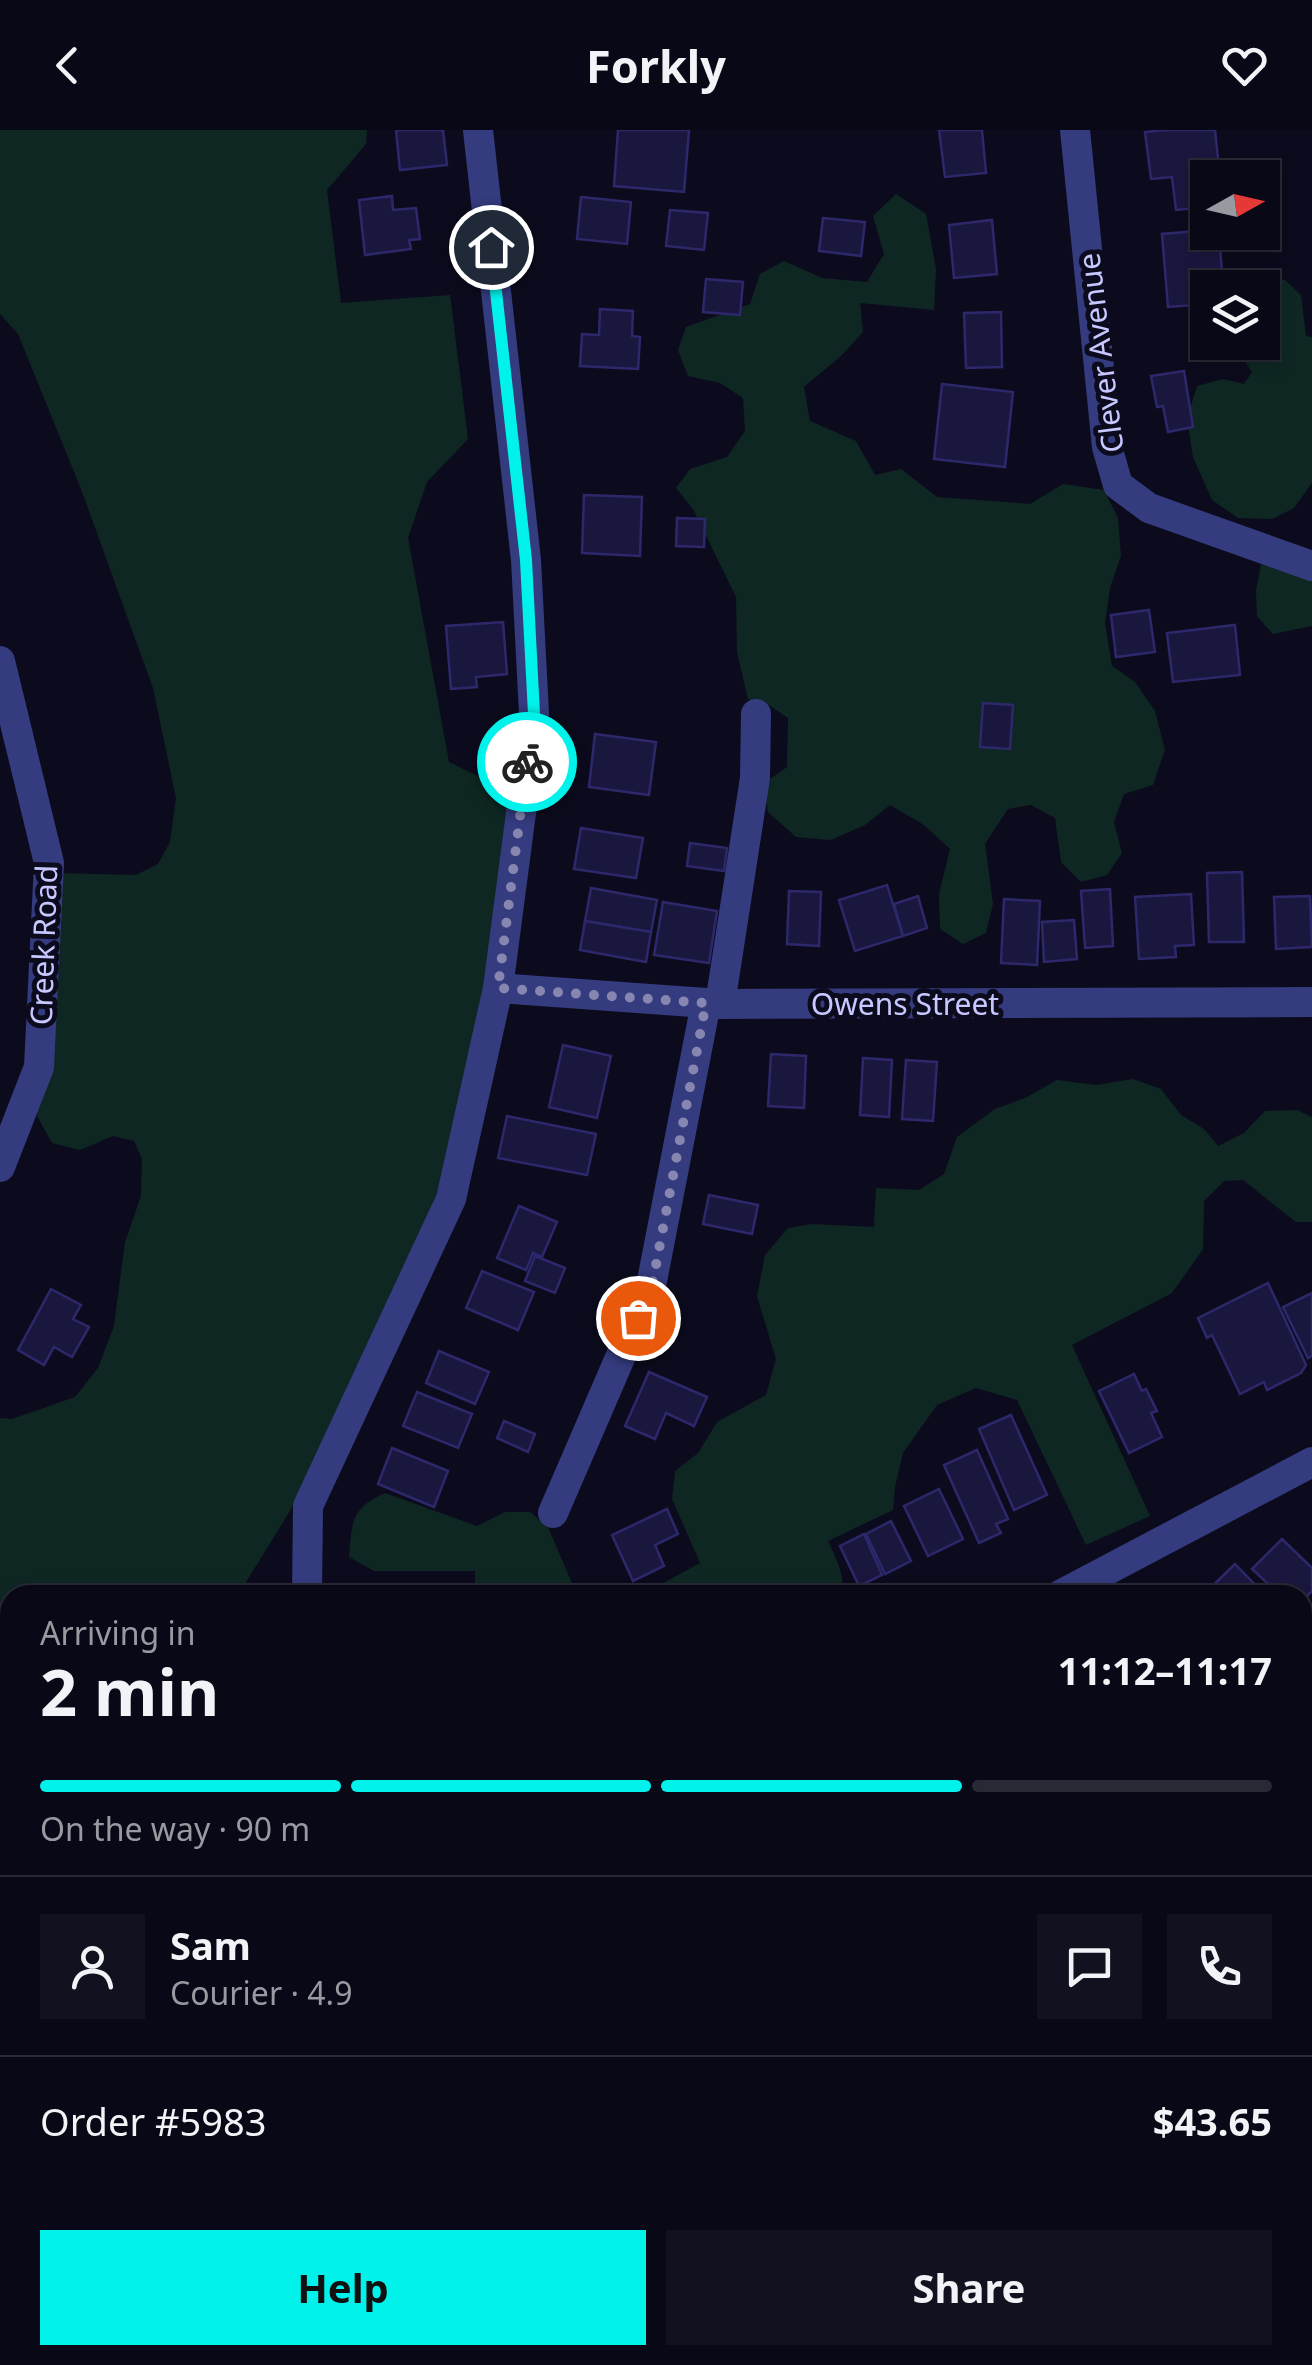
<!DOCTYPE html>
<html lang="en">
<head>
<meta charset="utf-8">
<style>
	:root { --surface:#090816; --page:#12111f; --text:#f1f3f6; --muted:#999aa1; --line:#292935; --accent:#00f2eb }
	body { margin:0; font-family:"Noto Sans",sans-serif; background:var(--page); color:var(--text); height:100vh; display:flex; flex-direction:column; font-size:38px; white-space:nowrap }
	* { box-sizing:border-box; margin:0 }
	p { font-size:32px; color:var(--muted) }
	.icon { flex:none; width:55px; height:55px; fill:none; stroke:currentColor; stroke-width:2; stroke-linecap:round; stroke-linejoin:round }
	.map { position:relative; flex:1; overflow:hidden }
	.details { position:absolute; left:0px; top:1455px; width:1312px; height:780px; display:flex; flex-direction:column; background:var(--surface); border-radius:30px 30px 0 0; box-shadow:0 5px 15px #0003,0 0 0 2px var(--line) }
	.details>* { flex:none }
	.needle { width:65px; rotate:82deg }
	.tools { position:absolute; left:1190px; top:30px; display:grid; gap:20px }
	.tools a { display:grid; place-items:center; width:90px; height:90px; border-radius:0px; background:var(--surface); box-shadow:0 5px 15px #0003,0 0 0 2px var(--line); font-size:50px }
	.pin { position:absolute; display:grid; place-items:center; width:85px; height:85px; color:#fff; margin:-42px; border:5px solid #fff; border-radius:50%; box-shadow:0 2px 10px #0007 }
	.courier { position:absolute; display:grid; place-items:center; width:100px; height:100px; margin:-50px; border:8px solid #00f2eb; border-radius:50%; background:#fff; color:#222; box-shadow:0 2px 12px #0007 }
	.head em { font-style:normal; font-weight:700 }
	.head div { display:flex; flex-direction:column-reverse }
	.head { display:flex; align-items:center; justify-content:space-between; height:170px; padding:0 40px }
	h1 { font-size:65px; font-weight:700; line-height:75px }
	.bar { display:grid; grid-template-columns:repeat(4,1fr); gap:15px 10px; align-content:center; height:120px; padding:0 40px }
	.bar i { height:12px; border-radius:8px; background:var(--line) }
	.bar .on { background:var(--accent) }
	.bar p { grid-column:span 4 }
	.line { display:flex; align-items:center; gap:25px; padding:0 40px; border-top:2px solid var(--line) }
	.line div { flex:1 }
	.round { display:grid; place-items:center; flex:none; width:105px; height:105px; border-radius:0px; background:var(--page) }
	.action { display:flex; gap:20px; margin-top:auto; padding:20px 40px }
	.action a { flex:1; height:115px; border-radius:0px; background:var(--accent); color:#111; font-size:40px; font-weight:700; line-height:115px; text-align:center }
	.action a+a { background:var(--page); color:var(--text) }
	header { display:flex; justify-content:space-between; align-items:center; height:130px; padding:0 40px; background:var(--surface); font-size:45px; font-weight:700 }
	.map>svg:first-child { display:block }
</style>
</head>
<body>
<header><svg class="icon" aria-label="back" viewBox="0 0 24 24"><path d="M15 5l-7 7 7 7"/></svg>Forkly<svg class="icon" aria-label="heart" viewBox="0 0 24 24"><path d="M12 20l-8-8c-3-5 5-10 8-4 3-6 11-1 8 4z"/></svg></header>
<div class="map">
<svg width="1312" height="2235" viewBox="0 0 1312 2235">
	<rect width="100%" height="100%" fill="#0c0b1d"/>
	<g fill="#0e2723">
		<path d="M0,0H367L366,14L327,60L341,173L450,165L468,309L427,352L408,408L449,632L482,648L519,640L486,859L441,1053L384,1196L290,1381L238,1465H10V1955L0,1964V1288L12,1289L75,1267L98,1238L114,1196L125,1112L141,1066L142,1029L134,1011L113,1006L80,1020L52,1013L37,986L55,743L136,745L158,734L170,712L176,668L153,558L81,359L18,204L0,184Z"/>
		<path d="M896,64L926,84L936,139L934,180L860,173L863,202L841,226L804,257L810,291L856,311L875,345L901,339L937,367L1030,374L1063,354L1104,360L1118,388L1121,426L1110,458L1105,493L1112,536L1135,552L1155,581L1165,620L1153,655L1124,664L1114,692L1122,723L1107,745L1081,752L1061,732L1055,688L1031,675L1008,679L985,714L993,774L986,803L963,814L940,799L939,764L950,719L924,695L890,675L865,695L831,710L796,707L768,682L763,654L787,637L788,588L769,575L748,569L737,522L736,467L693,379L676,358L690,339L727,327L745,301L743,268L720,253L688,246L678,220L686,197L750,174L760,144L784,131L822,148L867,152L884,124L873,86Z"/>
		<path d="M1265,150H1285L1301,165L1306,206L1312,207V353L1294,378L1272,389L1238,388L1212,370L1193,327L1187,289L1197,256L1223,249L1244,254L1252,242L1246,233V213L1262,212V158L1257,157Z"/>
		<path d="M1261,434L1312,448V496L1273,504L1257,486L1256,461Z"/>
		<path d="M1133,949L1161,959L1181,985L1204,999L1218,1016L1244,1003L1265,981L1297,980L1312,987V1092H1296L1243,1050L1224,1051L1204,1071L1203,1119L1172,1163L1072,1215L1150,1386L1086,1415L1017,1270L976,1258L937,1275L903,1323L895,1357L893,1380L828,1411C835,1427 847,1447 841,1465H641L700,1433L672,1369L675,1341L698,1323L717,1292L766,1265L776,1229L757,1166L765,1125L788,1098L811,1094L874,1097L876,1058L919,1060L944,1044L957,1007L995,979L1027,967L1057,950L1096,955Z"/>
		<path d="M385,1363L477,1396L505,1382H530L548,1397L577,1465H475V1441H374L349,1427C352,1392 351,1378 385,1363Z"/>
	</g>
	<g fill="#19173e" stroke="#2c286b" stroke-width="2.5">
		<path d="M396,0H443L447,35L400,40Z"/>
		<path d="M618,0H689L684,62L614,56Z"/>
		<path d="M939,0H982L986,43L945,47Z"/>
		<path d="M1165,0H1215L1220,48H1208V77L1176,80L1172,47L1151,49L1145,2Z"/>
		<path d="M392,66L393,80L416,78L420,109L409,110L411,119L365,125L359,70Z"/>
		<path d="M581,67L631,72L627,114L577,109Z"/>
		<path d="M670,80L708,83L704,120L666,116Z"/>
		<path d="M823,88L865,92L861,126L819,121Z"/>
		<path d="M992,90L997,144L954,148L949,95Z"/>
		<path d="M1208,100V102H1219L1223,158H1208V174L1168,177L1162,104Z"/>
		<path d="M706,149L743,152L740,185L703,182Z"/>
		<path d="M600,179L633,181L632,206L640,207L638,239L580,236L582,204L599,205Z"/>
		<path d="M1001,182L1002,237L966,238L964,183Z"/>
		<path d="M1184,241L1193,297L1168,302L1163,276L1157,277L1151,246Z"/>
		<path d="M942,254L1013,262L1005,337L934,329Z"/>
		<path d="M584,365L642,367L640,426L582,423Z"/>
		<path d="M677,388L705,389L704,417L676,416Z"/>
		<path d="M1149,480L1155,522L1116,527L1111,485Z"/>
		<path d="M503,492L507,544L476,547L477,557L451,559L446,496Z"/>
		<path d="M1235,495L1240,545L1173,552L1167,503Z"/>
		<path d="M983,573L1013,575L1010,619L980,617Z"/>
		<path d="M595,604L656,612L649,665L589,657Z"/>
		<path d="M581,698L643,708L636,748L574,739Z"/>
		<path d="M690,713L727,718L724,741L687,736Z"/>
		<path d="M1242,742L1244,812H1209L1207,743Z"/>
		<path d="M887,755L903,806L855,821L839,770Z"/>
		<path d="M591,758L657,770L651,802L585,791Z"/>
		<path d="M1110,759L1113,816L1085,818L1081,761Z"/>
		<path d="M789,761L821,762L819,816L787,814Z"/>
		<path d="M1191,764L1194,815L1175,816L1176,827L1139,829L1135,767Z"/>
		<path d="M918,766L927,798L903,806L894,774Z"/>
		<path d="M1310,766L1312,817L1276,819L1274,767Z"/>
		<path d="M1004,769L1040,771L1037,835L1001,833Z"/>
		<path d="M663,772L717,781L709,833L654,825Z"/>
		<path d="M1074,790L1077,829L1044,832L1042,792Z"/>
		<path d="M585,791L651,802L646,832L580,820Z"/>
		<path d="M563,915L611,926L597,988L549,977Z"/>
		<path d="M771,924L806,926L804,978L768,976Z"/>
		<path d="M863,928L892,930L889,987L860,985Z"/>
		<path d="M906,930L937,932L933,991L902,989Z"/>
		<path d="M507,986L596,1004L587,1045L498,1028Z"/>
		<path d="M709,1065L758,1075L752,1104L703,1094Z"/>
		<path d="M519,1076L557,1092L542,1127L533,1123L526,1140L497,1128Z"/>
		<path d="M535,1126L565,1138L555,1163L525,1151Z"/>
		<path d="M482,1141L534,1162L518,1200L466,1178Z"/>
		<path d="M1268,1153L1306,1235L1301,1243L1267,1260L1264,1252L1240,1264L1212,1205L1207,1208L1198,1188Z"/>
		<path d="M51,1159L81,1175L73,1189L89,1197L72,1227L54,1217L44,1235L18,1220Z"/>
		<path d="M1312,1163V1226L1308,1228L1283,1177Z"/>
		<path d="M439,1221L489,1242L475,1274L426,1253Z"/>
		<path d="M649,1242L707,1267L694,1296L666,1283L655,1309L625,1296Z"/>
		<path d="M1134,1244L1142,1261L1146,1259L1157,1281L1151,1283L1162,1307L1129,1323L1099,1261Z"/>
		<path d="M417,1262L472,1284L458,1318L403,1296Z"/>
		<path d="M1011,1285L1047,1365L1014,1380L979,1299Z"/>
		<path d="M504,1291L535,1304L528,1322L497,1308Z"/>
		<path d="M392,1318L448,1341L434,1377L378,1354Z"/>
		<path d="M977,1320L1008,1389L996,1394L1001,1403L979,1413L944,1335Z"/>
		<path d="M939,1359L963,1409L928,1426L904,1376Z"/>
		<path d="M667,1379L678,1404L655,1415L664,1436L633,1451L612,1405Z"/>
		<path d="M891,1391L911,1431L885,1444L866,1404Z"/>
		<path d="M864,1404L882,1445L859,1456L840,1416Z"/>
		<path d="M1282,1409L1312,1438V1461L1302,1471V1465H1280L1252,1439Z"/>
		<path d="M1235,1434L1265,1465H1203Z"/>
		<path d="M422,1457V1465H364V1458Z"/>
		<path d="M1305,1820L1312,1824V1888L1302,1883V1825Z"/>
		<path d="M1302,1967L1312,1973V2031L1302,2026Z"/>
		<path d="M10,2069V2092L0,2075Z"/>
		<path d="M250,2225H282L277,2235H269Z"/>
		<path d="M582,2225H624L619,2235H601Z"/>
		<path d="M642,2225H691L693,2227L689,2235H636Z"/>
		<path d="M973,2225H1013L1031,2235H968Z"/>
	</g>
	<g fill="none" stroke-linecap="round" stroke-linejoin="round">
		<g stroke="#343b7e" stroke-width="30">
			<path d="M1075,0L1107,317L1118,355L1149,378L1312,436"/>
			<path d="M0,531L49,733L39,937L0,1037"/>
			<path d="M498,858L720,874L1312,872"/>
			<path d="M720,874L755,648L756,584"/>
			<path d="M553,1383L651,1156L706,873"/>
			<path d="M307,1465L308,1376L451,1069L498,858L534,584L526,430L478,0"/>
			<path d="M1060,1465L1312,1332"/>
			<path d="M1302,1941L1312,1946"/>
			<path d="M0,1970L10,1962"/>
			<path d="M0,2026L10,2021"/>
			<path d="M1302,2219L1312,2224"/>
			<path d="M380,2225L398,2235"/>
			<path d="M846,2225L864,2235"/>
			<path d="M70,2235L88,2225"/>
			<path d="M1088,2235L1094,2225"/>
		</g>
	</g>
	<g fill="none" stroke-linecap="round" stroke-linejoin="round">
		<path stroke="#8686b0" stroke-width="10" stroke-dasharray="0 18" d="M527,632L498,858L706,873L652,1156L638,1188"/>
		<path stroke="#00f2eb" stroke-width="12" d="M491,117L526,430L534,584L527,632"/>
	</g>
	<g text-anchor="middle" dominant-baseline="central" stroke-width="10" stroke-linejoin="round" paint-order="stroke">
		<g font-size="30" fill="#c7c8ff" stroke="#0c0b1d">
			<text transform="translate(1100 223) rotate(-97)">Clever Avenue</text>
			<text transform="translate(43 815) rotate(-88)">Creek Road</text>
			<text x="905" y="873">Owens Street</text>
		</g>
	</g>
</svg>
<div class="tools">
<a><svg class="needle" viewBox="-14 -14 28 28"><path d="M0-13l5 13h-10z" fill="#e53935"/><path d="M0 13l5-13h-10z" fill="#999aa1"/></svg></a>
<a><svg class="icon" aria-label="layers" viewBox="0 0 24 24"><path d="M12 4l9 5-9 5-9-5zM3 14l9 5 9-5"/></svg></a>
</div>
<div class="pin" style="left:638px;top:1188px;background:#ea580c"><svg class="icon" aria-label="bag" viewBox="0 0 24 24"><path d="M5 8h14l-1 12H6zM9 8a3 3 0 0 1 6 0"/></svg></div>
<div class="pin" style="left:491px;top:117px;background:#1f2937"><svg class="icon" aria-label="home" viewBox="0 0 24 24"><path d="M3 11l9-7 9 7M6 9v11h12V9"/></svg></div>
<div class="courier" style="left:527px;top:632px"><svg class="icon" aria-label="bike" viewBox="0 0 24 24"><circle cx="6" cy="16" r="4"/><circle cx="18" cy="16" r="4"/><path d="M6 16l4-8h5l3 8M10 8l3 8H6M13 5h3"/></svg></div>
<section class="details">
<div class="head"><div><h1>2 min</h1><p>Arriving in</p></div><em>11:12–11:17</em></div>
<div class="bar"><i class="on"></i><i class="on"></i><i class="on"></i><i></i><p>On the way · 90 m</p></div>
<div class="line" style="height:180px"><a class="round"><svg class="icon" aria-label="person" viewBox="0 0 24 24"><circle cx="12" cy="8" r="4"/><path d="M4 21q1-7 8-7t8 7"/></svg></a><div><b>Sam</b><p>Courier · 4.9</p></div><a class="round"><svg class="icon" aria-label="chat" viewBox="0 0 24 24"><path d="M4 5h16v11H9l-5 4z"/></svg></a><a class="round"><svg class="icon" aria-label="phone" viewBox="0 0 24 24"><path d="M5 4h4l2 5-3 2q2 4 5 5l2-3 5 2v4C11 20 4 13 5 4z"/></svg></a></div>
<div class="line" style="height:130px"><div>Order #5983</div><b>$43.65</b></div>
<div class="action"><a>Help</a><a>Share</a></div>
</section>
</div>
</body>
</html>
